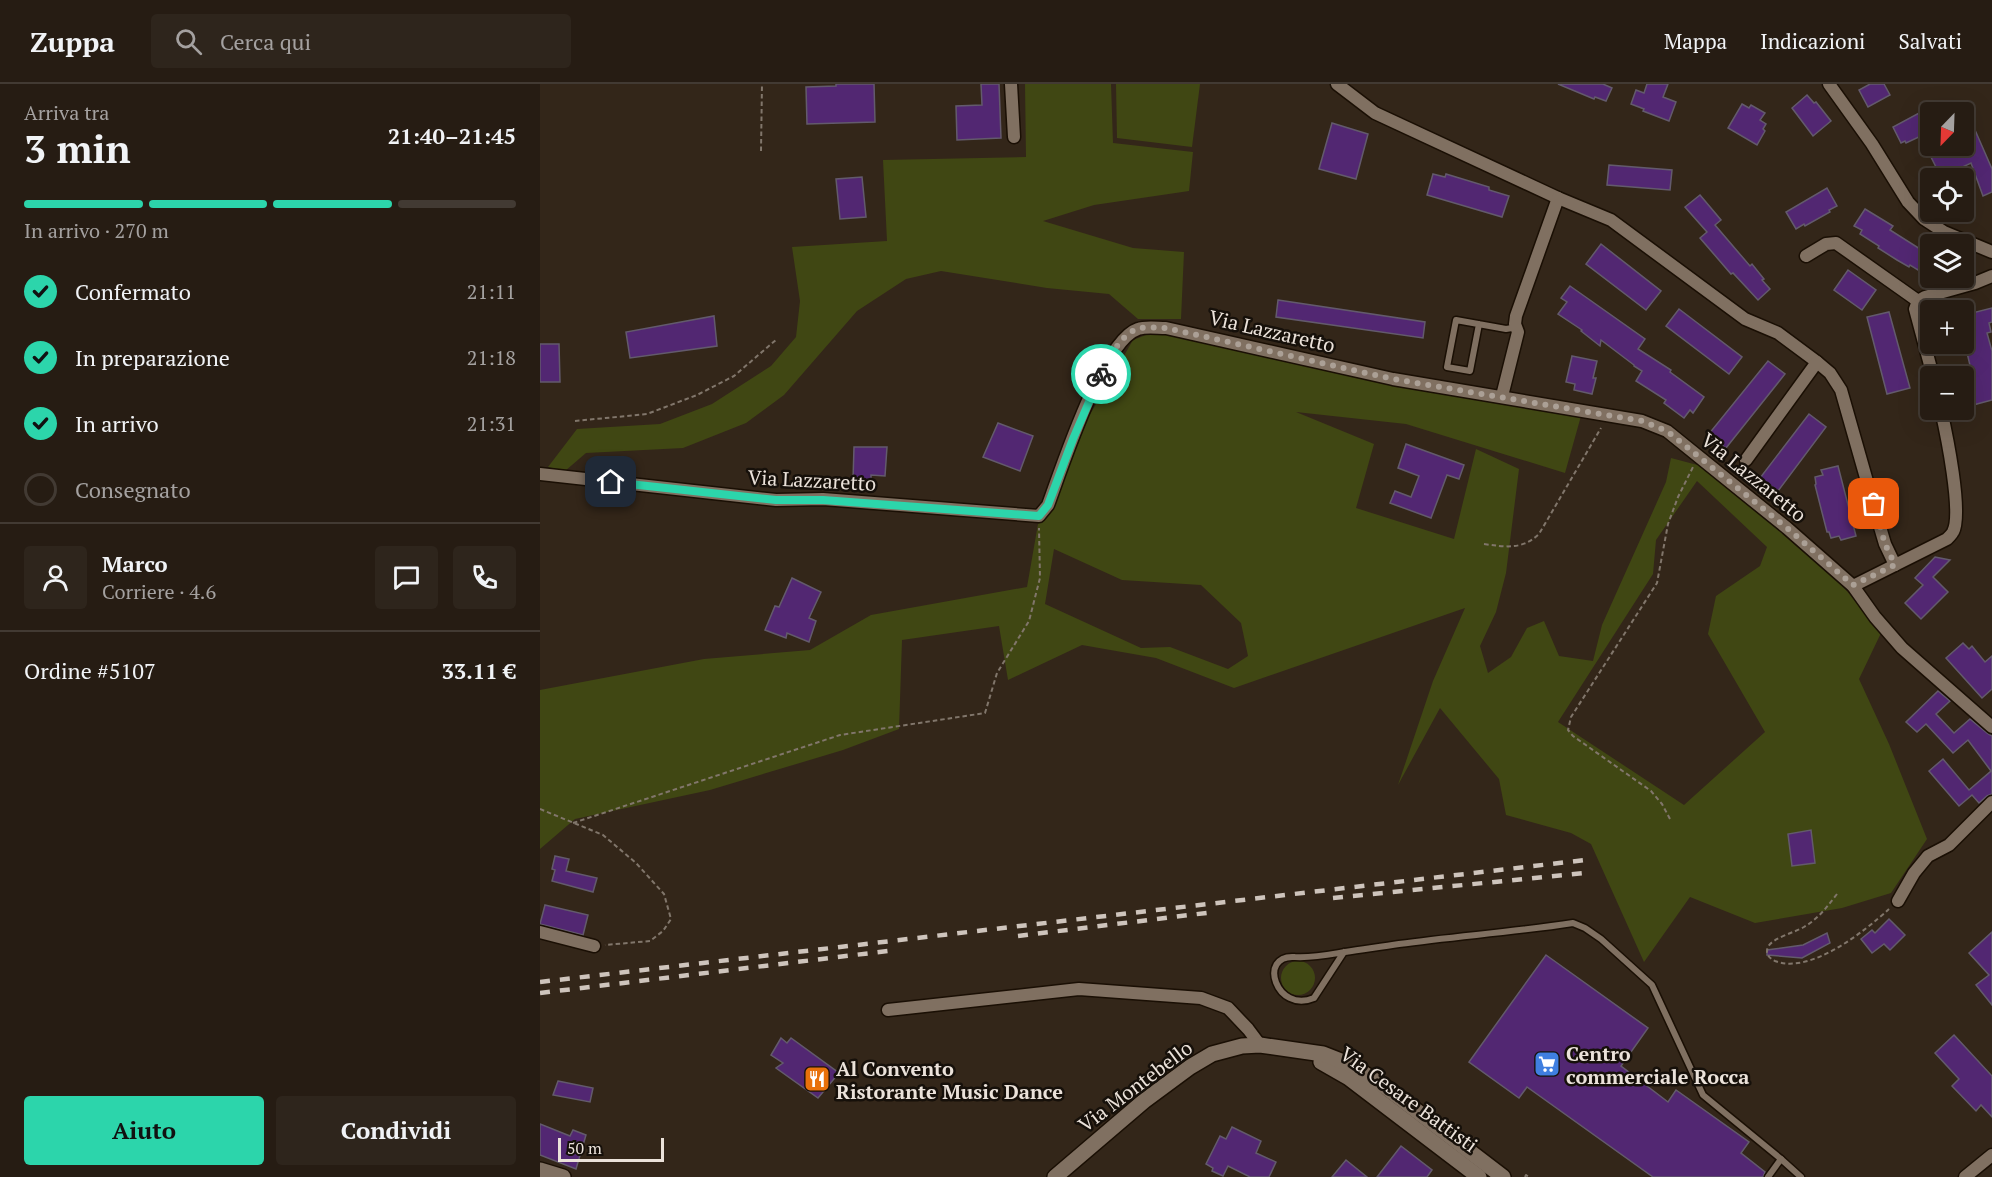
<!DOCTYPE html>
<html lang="it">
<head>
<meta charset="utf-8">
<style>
	:root { --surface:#261c13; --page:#2e251c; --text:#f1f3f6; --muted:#a4a1a0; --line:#423a33; --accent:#2cd5ab }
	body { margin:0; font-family:"PT Serif",serif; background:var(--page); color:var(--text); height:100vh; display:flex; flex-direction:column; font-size:22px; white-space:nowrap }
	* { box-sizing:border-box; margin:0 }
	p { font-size:20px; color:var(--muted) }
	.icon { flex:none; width:33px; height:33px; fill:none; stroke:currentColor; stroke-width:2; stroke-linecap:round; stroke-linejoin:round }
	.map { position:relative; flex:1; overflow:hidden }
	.panel { display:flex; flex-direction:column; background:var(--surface); width:540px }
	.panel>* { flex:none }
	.needle { width:39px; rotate:203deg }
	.fabs { position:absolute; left:1380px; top:18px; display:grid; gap:12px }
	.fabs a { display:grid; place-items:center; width:54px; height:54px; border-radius:6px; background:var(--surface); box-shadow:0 6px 24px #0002,0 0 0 2px var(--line); font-size:30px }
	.scale { position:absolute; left:18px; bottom:15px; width:106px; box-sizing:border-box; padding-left:6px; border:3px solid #ebe2da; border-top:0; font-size:16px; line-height:21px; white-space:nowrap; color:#ebe2da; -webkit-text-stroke:4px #16100a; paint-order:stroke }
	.pin { position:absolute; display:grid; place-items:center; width:51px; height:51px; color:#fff; margin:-26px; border-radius:12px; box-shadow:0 3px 9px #0006 }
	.courier { position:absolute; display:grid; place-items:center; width:60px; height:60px; margin:-30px; border:4px solid #2cd5ab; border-radius:50%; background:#fff; color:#222; box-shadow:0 2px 8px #0007 }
	.overview em { font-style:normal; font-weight:700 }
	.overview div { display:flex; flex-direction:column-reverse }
	.overview { display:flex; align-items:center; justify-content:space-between; height:102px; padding:0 24px }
	h1 { font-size:39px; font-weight:700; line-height:45px }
	.bar { display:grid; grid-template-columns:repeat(4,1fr); gap:9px 6px; align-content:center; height:72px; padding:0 24px }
	.bar i { height:8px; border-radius:4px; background:var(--line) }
	.bar .active { background:var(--accent) }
	.bar p { grid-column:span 4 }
	.line { display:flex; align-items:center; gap:15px; padding:0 24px; border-top:2px solid var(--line) }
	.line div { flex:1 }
	.round { display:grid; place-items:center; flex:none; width:63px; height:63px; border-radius:6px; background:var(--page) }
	ol { padding:0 24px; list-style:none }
	li { display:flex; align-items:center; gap:18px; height:66px }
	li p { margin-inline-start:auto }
	li .icon { padding:6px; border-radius:50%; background:var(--accent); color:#111; stroke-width:4 }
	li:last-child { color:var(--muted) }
	li i { width:33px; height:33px; border:3px solid var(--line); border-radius:50% }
	.cta { display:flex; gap:12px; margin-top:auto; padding:12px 24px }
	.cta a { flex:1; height:69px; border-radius:6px; background:var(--accent); color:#111; font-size:24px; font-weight:700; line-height:69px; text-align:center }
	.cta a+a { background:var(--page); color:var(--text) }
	header { display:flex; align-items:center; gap:36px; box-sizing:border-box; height:84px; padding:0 30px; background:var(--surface); border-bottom:2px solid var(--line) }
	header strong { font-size:28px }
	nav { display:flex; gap:33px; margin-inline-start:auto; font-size:21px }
	.search { width:420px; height:54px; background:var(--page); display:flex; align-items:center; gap:15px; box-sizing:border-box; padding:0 21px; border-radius:6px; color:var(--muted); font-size:22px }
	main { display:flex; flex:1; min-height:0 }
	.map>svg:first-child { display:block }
</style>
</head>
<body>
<header>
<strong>Zuppa</strong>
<div class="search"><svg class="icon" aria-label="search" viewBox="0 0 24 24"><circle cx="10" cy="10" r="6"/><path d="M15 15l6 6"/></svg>Cerca qui</div>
<nav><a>Mappa</a><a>Indicazioni</a><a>Salvati</a></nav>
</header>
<main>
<section class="panel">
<div class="overview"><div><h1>3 min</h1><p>Arriva tra</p></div><em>21:40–21:45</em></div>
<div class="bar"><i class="active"></i><i class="active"></i><i class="active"></i><i></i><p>In arrivo · 270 m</p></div>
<ol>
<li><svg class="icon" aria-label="check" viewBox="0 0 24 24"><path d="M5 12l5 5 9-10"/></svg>Confermato<p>21:11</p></li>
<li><svg class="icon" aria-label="check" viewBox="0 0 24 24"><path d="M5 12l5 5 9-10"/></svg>In preparazione<p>21:18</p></li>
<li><svg class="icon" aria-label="check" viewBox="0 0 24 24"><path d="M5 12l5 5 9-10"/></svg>In arrivo<p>21:31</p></li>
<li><i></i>Consegnato</li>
</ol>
<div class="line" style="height:108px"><a class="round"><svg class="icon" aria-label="person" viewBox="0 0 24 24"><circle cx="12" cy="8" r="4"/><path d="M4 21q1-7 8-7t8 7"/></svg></a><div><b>Marco</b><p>Corriere · 4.6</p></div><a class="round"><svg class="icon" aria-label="chat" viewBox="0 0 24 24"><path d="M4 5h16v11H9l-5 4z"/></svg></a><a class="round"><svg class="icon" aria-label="phone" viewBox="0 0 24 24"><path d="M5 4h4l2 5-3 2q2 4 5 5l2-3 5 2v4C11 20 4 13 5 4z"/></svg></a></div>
<div class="line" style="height:78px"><div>Ordine #5107</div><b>33.11 €</b></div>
<div class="cta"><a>Aiuto</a><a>Condividi</a></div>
</section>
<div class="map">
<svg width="1452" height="1093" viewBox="0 0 1452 1093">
	<rect width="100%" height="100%" fill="#332619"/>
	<g fill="#404713" fill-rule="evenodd">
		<path d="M485,0H571L573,59L653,68L649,107L554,121L503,137L593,164L644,168L641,235H598L569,210L507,204L401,187L366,195L317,227L244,311L206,339L143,364L46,369L25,387L8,383L37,345L120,340L172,320L231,282L256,253L260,217L252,163L347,157L343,76L486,73Z"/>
		<path d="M576,0H660L652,63L577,54Z"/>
		<path d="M644,247L1041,332L1025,389L866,340L756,328L834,360L816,424L914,455L936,365L979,385L966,489L956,528L940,562L948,589L971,573L987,544L1004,537L1019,572L1053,577L1062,541L1126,398L1131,374L1165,383L1302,501L1341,549L1319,595L1349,660L1387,755L1351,809L1302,824L1215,839L1150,813L1104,878L1051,760L1031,749L966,731L959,695L900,624L858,701L893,597L925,524L694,604L616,574L542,561L468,596L459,542L362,556L359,645L303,666L170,706L35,735L0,765V606L164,575L270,566L331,531L487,503L498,440L512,427L548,334L593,256L611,249ZM1157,397L1227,463L1220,482L1176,512L1168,550L1225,648L1144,721L1018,638L1113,490L1116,456ZM514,465L582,496L661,501L701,539L708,572L688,585L630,563L601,564L505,520Z"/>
		<circle cx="758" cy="894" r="17"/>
	</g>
	<g fill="#522772" stroke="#635a6c" stroke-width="1.5">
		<path d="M296,0H334L335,38L267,40L266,3L296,2Z"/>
		<path d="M441,0H459L461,54L417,56L416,22L442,21Z"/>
		<path d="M1018,0H1063L1072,4L1066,17L1055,13L1054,15Z"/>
		<path d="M1107,0H1128L1123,13L1136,18L1129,37L1103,27L1104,25L1091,20L1096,6L1104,9Z"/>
		<path d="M1330,0H1344L1350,11L1328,23L1319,6Z"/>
		<path d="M1267,11L1274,19L1276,18L1291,37L1273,52L1252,24Z"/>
		<path d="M1202,20L1209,24L1211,21L1225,29L1220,36L1226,40L1223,45L1225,47L1217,61L1188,44Z"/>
		<path d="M1381,28L1390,44L1379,49L1381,52L1366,59L1365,57L1361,59L1353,43Z"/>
		<path d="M792,39L828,50L816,95L779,85Z"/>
		<path d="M1435,46L1452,85V108L1443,112L1431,79L1401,93L1389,69L1405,62H1424V50Z"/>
		<path d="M1069,81L1132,86L1130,106L1067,101Z"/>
		<path d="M893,90L905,93L906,90L949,103V106L969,112L962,133L887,111Z"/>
		<path d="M322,93L326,133L300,135L296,95Z"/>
		<path d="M1287,104L1297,122L1289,126L1290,128L1265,142L1264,140L1256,145L1246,128Z"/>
		<path d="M1160,111L1181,136L1175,141L1210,182L1212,180L1224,195L1222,196L1230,205L1218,216L1193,189L1191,190L1160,154L1167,148L1145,123Z"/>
		<path d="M1325,125L1353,142L1350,146L1388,170L1378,186L1370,181L1369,183L1357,176L1338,164L1339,162L1320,150L1322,146L1314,142Z"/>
		<path d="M1061,160L1121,207L1106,226L1046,180Z"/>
		<path d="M1308,186L1336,206L1322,226L1294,206Z"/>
		<path d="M1030,202L1105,255L1098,265L1131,286L1130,288L1164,313L1153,329L1150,326L1144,334L1124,319L1126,316L1096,297L1102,287L1094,282V281L1061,256L1060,262L1041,247L1042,246L1018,230L1027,218L1021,214Z"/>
		<path d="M738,216L885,238L883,254L736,233Z"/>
		<path d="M1452,224V238L1449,239L1451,248L1447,249L1452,267V316L1433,321L1430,310L1433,309L1429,295L1433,294L1424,256V231Z"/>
		<path d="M1139,225L1202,273L1189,290L1126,242Z"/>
		<path d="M1349,228L1370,304L1347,310L1327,233Z"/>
		<path d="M174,232L177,262L90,274L86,248Z"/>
		<path d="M0,260H19L20,298H0Z"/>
		<path d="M1032,272L1057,277L1053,294H1056L1052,310L1034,306L1035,300L1026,298Z"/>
		<path d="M1228,277L1245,290L1186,364L1168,351Z"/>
		<path d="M1269,330L1286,343L1238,407L1220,394Z"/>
		<path d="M458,339L493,352L480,387L443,373Z"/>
		<path d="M866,360L924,381L919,395L907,391L891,434L850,419L855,407L871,413L879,392L858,384Z"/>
		<path d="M314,363H347L345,392L331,391V396H313Z"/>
		<path d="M1298,382L1316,452L1301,456L1299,452L1291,454L1289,448H1287L1275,401L1276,400L1275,393L1283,391L1281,386Z"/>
		<path d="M1395,473L1410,476L1393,493L1408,508L1381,535L1365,519L1383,501L1375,494Z"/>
		<path d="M252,494L281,508L269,534L276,537L269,558L247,549L246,554L225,546L235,522L239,523Z"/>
		<path d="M1423,559L1429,565L1432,562L1445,578L1452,572V605L1442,614L1406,574Z"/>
		<path d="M1398,607L1410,617L1396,630L1414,649L1430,635L1447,649L1452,652V710L1447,712L1439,719L1432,711L1419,722L1389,687L1403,675L1429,706L1451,687L1428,656L1413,669L1386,640L1377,648L1366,638Z"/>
		<path d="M1271,746L1275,779L1252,782L1248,750Z"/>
		<path d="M15,772L29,775L26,787L57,794L53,808L12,797L15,786L12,785Z"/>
		<path d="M5,821L48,831L43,851L0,840Z"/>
		<path d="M1349,835L1365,851L1350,866L1344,860L1332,869L1321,855L1332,846L1335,849Z"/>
		<path d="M1452,848V921L1436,901L1449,891L1429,869Z"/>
		<path d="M1287,849L1290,859L1262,874L1227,871V866L1263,861Z"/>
		<path d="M1006,871L1108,944L1081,982L1128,1018L1136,1006L1209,1058L1201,1069L1225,1088L1223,1093H1113L987,1003L979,1014L929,978Z"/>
		<path d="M1414,951L1452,992V1033L1441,1021L1436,1027L1412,1002L1419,995L1395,969Z"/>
		<path d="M241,954L247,959L251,954L299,989L278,1014L236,984L243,979L231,971Z"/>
		<path d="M18,997L53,1004L50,1018L13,1011Z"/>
		<path d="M0,1040L30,1052L33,1046L46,1051L36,1085L0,1071Z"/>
		<path d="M692,1043L721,1057L716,1069L736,1078L729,1093H710L688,1082L683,1092L672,1087L673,1084L666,1080L680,1052L686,1055Z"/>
		<path d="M861,1062L892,1086L887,1093H837Z"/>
		<path d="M806,1076L827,1093H792Z"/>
	</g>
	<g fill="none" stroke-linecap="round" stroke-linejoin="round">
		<g stroke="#1a0f04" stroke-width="9">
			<g id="lane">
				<path d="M939,240L930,287L907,283L916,236L966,245L972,244L975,240"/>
				<path d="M804,868L774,914C736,930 717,870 755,873C773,874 787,871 805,868C823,865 841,863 859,860C917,852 975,848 1033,839L1045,844L1061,855L1112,901L1163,1011L1241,1075L1228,1093"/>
				<path d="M1241,1075L1261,1093"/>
			</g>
		</g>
		<g stroke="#1a0f04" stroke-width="15">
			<g id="street">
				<path d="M471,0L474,53"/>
				<path d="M797,0L835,29L1018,114L1071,136L1205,235L1238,249L1277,278L1290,289L1301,306L1340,443L1345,460L1355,481L1407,455C1408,454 1413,449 1413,448C1423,429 1406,348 1401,326"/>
				<path d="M1289,0L1332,60L1368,118L1384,135L1404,148L1452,168"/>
				<path d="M1266,172L1286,160L1296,159L1378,217"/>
				<path d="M1393,292L1375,225L1378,217L1385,213L1435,199L1452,192"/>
				<path d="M962,312L978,248L975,240L976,232L1018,114"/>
				<path d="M1206,376L1277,278"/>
				<path d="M0,390L236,416L283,415L499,432L508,421C521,386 563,256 598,245C606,242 617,244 626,244L853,295L1102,337L1127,347L1247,444L1313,502L1335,533L1362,564L1452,643"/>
				<path d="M1313,502L1355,481"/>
				<path d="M1358,817L1374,789L1388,772L1409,761L1452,718"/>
				<path d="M0,848L54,862"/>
				<path d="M348,926L539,905L661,914L688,924L708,945L720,961"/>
				<path d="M1425,1093L1452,1071"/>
			</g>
		</g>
		<g stroke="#1a0f04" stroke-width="18">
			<g id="secondary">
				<path d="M781,978L809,994L939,1093"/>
				<path d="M0,1086L23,1093"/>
				<path d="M515,1093L604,1017L650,983L672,970L702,962L720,961L783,970L811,981L848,1005L963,1093"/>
			</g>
		</g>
		<g stroke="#81766b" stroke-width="2" stroke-dasharray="4.5 3" stroke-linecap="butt">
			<path d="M221,67L222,0"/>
			<path d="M35,337L107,330L157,311L194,292L237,255"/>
			<path d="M944,460C966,463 982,466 999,450L1061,344"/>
			<path d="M0,725L63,751L96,779L124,810L131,835L123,847L110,857L65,861"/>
			<path d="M1130,735L1122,720L1111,707L1033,652L1028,646L1031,633L1117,499L1128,440L1138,413L1153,383"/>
			<path d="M33,739L300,651L445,629L457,589L489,537L500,494L499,444"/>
			<path d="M1297,810C1287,823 1278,835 1264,843C1256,848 1232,854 1228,863C1225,870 1229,874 1235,877C1270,891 1325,847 1349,825"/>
			<path d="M985,1093L986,1091L989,1093"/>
		</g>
		<use href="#lane" stroke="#807061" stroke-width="6"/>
		<use href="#street" stroke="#807061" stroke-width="12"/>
		<use href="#secondary" stroke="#807061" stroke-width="15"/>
		<g stroke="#cec4bc" stroke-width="4.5" stroke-dasharray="10 10" stroke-linecap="butt">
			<path d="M793,814L1044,789"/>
			<path d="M478,852L674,828"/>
			<path d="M0,898L1045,776"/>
			<path d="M0,909L356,866"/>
		</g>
	</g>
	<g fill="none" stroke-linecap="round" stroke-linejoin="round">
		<path stroke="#aba096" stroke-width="6" stroke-dasharray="0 10.8" d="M561,290C569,275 580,251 597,245C605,242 617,244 626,244L853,295L1102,337L1127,347L1247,444L1313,501L1355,481L1345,460L1334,420"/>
		<path stroke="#2cd5ab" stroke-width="8" d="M71,398L236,416H283L499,432L508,421L533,355L561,290"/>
	</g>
	<defs>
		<g id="supermarket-square" transform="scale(1.35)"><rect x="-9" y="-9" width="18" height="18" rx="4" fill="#3f7fe0" stroke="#16100a"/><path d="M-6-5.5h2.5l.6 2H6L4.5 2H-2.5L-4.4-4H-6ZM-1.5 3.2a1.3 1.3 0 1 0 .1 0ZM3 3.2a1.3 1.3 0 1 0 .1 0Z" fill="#fff"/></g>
		<g id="restaurant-square" transform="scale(1.35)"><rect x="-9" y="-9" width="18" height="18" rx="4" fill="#e8710a" stroke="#16100a"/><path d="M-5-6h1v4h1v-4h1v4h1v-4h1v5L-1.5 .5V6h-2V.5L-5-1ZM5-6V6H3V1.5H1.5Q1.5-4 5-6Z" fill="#fff"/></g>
	</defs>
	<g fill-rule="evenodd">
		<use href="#supermarket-square" x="1007" y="980"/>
		<use href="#restaurant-square" x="277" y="995"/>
	</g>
	<g text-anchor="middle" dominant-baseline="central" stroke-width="5" stroke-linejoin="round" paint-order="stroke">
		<g font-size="20" fill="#ebe2da" stroke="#16100a">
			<text transform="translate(732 247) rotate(13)">Via Lazzaretto</text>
			<text transform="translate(1214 393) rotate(39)">Via Lazzaretto</text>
			<text transform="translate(272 396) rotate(3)">Via Lazzaretto</text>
			<text transform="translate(595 1002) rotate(-37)">Via Montebello</text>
			<text transform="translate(869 1015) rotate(36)">Via Cesare Battisti</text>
		</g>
		<g font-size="20" font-weight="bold" fill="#ebe2da" stroke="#16100a" text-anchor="start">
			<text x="1026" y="969">Centro<tspan x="1026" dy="23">commerciale Rocca</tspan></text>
			<text x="296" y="984">Al Convento<tspan x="296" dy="23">Ristorante Music Dance</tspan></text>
		</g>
	</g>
</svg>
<div class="fabs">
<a><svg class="needle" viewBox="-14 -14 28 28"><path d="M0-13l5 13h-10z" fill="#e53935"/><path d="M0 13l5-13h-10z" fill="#a4a1a0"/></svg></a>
<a><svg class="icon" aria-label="locate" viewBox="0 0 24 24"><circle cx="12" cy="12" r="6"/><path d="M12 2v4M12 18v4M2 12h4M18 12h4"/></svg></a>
<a><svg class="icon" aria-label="layers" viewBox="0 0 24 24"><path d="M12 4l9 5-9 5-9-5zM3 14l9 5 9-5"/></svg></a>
<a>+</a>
<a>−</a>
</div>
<div class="scale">50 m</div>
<div class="pin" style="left:1334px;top:420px;background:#ea580c"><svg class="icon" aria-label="bag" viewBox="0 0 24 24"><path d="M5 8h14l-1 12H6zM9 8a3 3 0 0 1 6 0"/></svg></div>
<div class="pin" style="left:71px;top:398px;background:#1f2937"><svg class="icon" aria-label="home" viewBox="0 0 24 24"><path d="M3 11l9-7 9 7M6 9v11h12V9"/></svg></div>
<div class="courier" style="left:561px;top:290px"><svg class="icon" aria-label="bike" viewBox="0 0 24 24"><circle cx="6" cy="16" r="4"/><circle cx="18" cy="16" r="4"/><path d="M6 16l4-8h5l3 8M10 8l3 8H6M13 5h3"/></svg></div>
</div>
</main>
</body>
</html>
